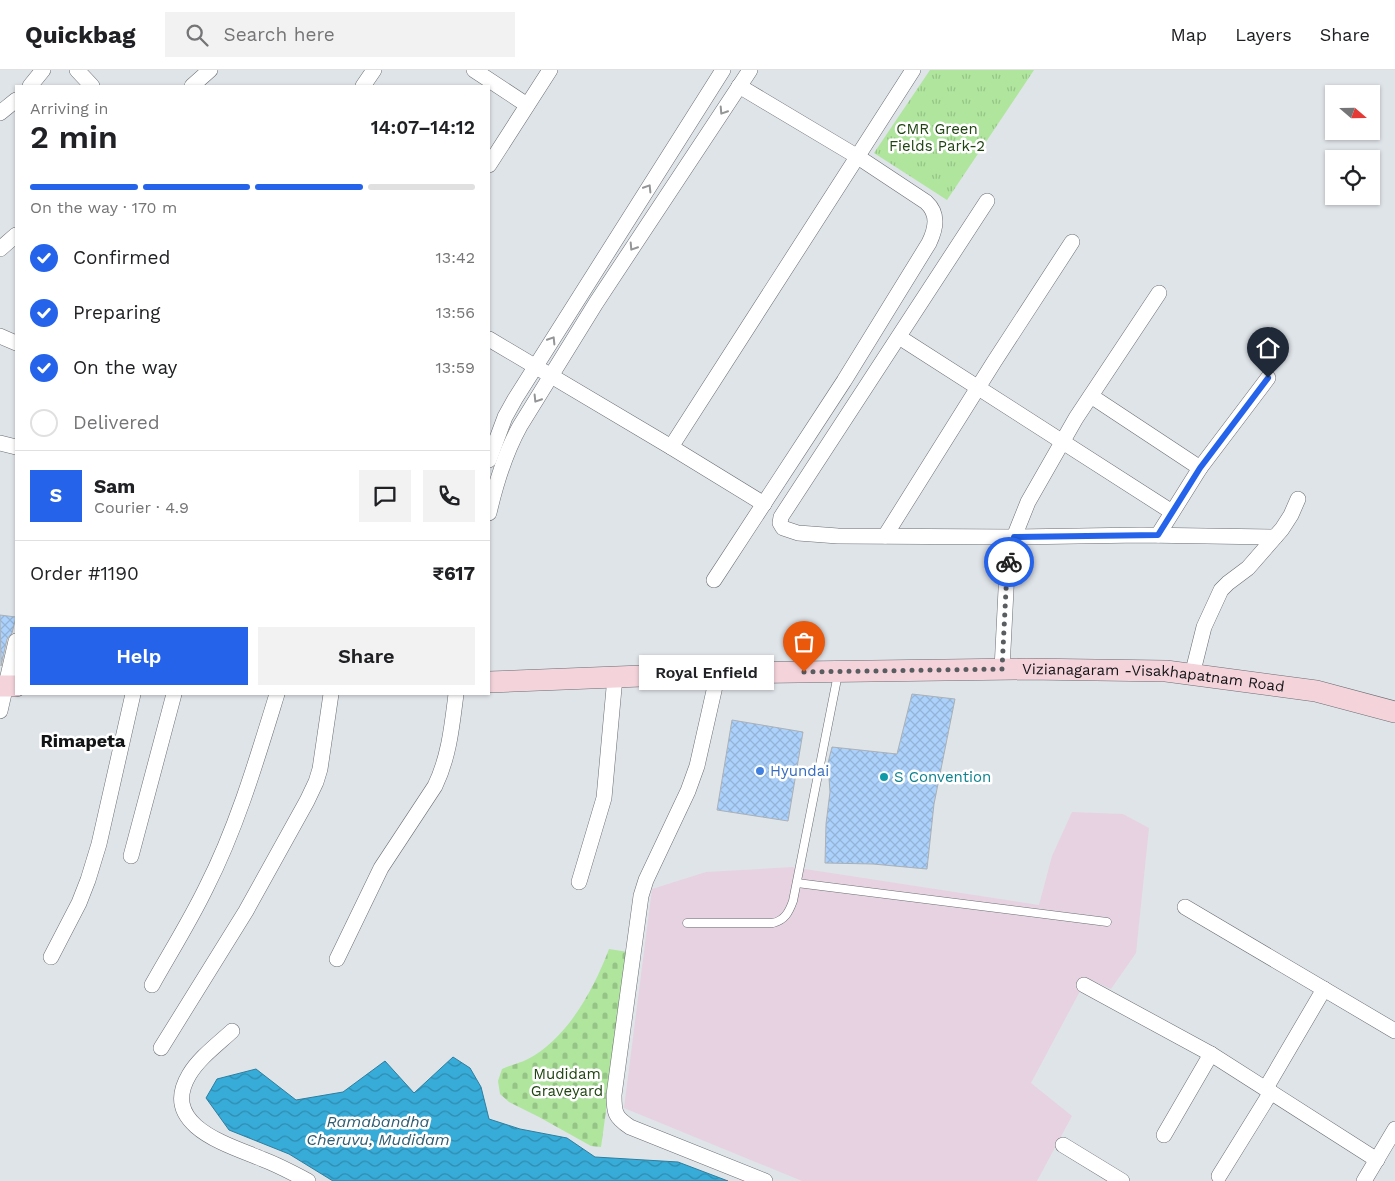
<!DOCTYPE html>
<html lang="en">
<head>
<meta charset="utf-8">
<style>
	:root { --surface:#fff; --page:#f2f2f2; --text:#202124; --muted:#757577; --line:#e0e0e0; --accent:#2563eb }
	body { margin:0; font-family:"Work Sans",sans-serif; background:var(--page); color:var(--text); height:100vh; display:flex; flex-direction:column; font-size:19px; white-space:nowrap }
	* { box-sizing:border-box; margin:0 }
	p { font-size:16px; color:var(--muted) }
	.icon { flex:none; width:28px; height:28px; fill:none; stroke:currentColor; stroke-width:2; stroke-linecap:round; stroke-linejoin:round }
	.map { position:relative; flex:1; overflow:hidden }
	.panel { position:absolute; left:15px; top:15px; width:475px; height:610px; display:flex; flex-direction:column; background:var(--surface); border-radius:0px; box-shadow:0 1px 4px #0004 }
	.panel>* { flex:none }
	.needle { width:32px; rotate:110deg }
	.fabs { position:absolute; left:1325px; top:15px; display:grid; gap:10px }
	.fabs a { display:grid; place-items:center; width:55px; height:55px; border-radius:0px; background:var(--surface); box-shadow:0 1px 4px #0004; font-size:25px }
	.pin { position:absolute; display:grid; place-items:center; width:42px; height:42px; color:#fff; margin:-51px -21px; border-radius:50% 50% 50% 0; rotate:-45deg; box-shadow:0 0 5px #0007 }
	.pin .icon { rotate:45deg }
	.courier { position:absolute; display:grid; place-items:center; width:50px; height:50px; margin:-25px; border:4px solid #2563eb; border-radius:50%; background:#fff; color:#222; box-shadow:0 1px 6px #0007 }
	.bubble { position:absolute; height:35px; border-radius:0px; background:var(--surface); box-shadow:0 1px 4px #0004; font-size:16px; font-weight:600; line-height:35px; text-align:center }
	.summary em { font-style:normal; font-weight:600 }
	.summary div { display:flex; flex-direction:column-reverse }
	.summary { display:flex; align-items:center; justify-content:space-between; height:85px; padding:0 15px }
	h1 { font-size:32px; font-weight:600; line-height:38px }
	.bar { display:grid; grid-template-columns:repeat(4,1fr); gap:8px 5px; align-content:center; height:60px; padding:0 15px }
	.bar i { height:6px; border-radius:4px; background:var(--line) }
	.bar .current { background:var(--accent) }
	.bar p { grid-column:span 4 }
	.line { display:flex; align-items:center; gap:12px; padding:0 15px; border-top:1px solid var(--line) }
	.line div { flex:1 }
	.round { display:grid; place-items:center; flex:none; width:52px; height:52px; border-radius:0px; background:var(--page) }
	ol { padding:0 15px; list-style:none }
	li { display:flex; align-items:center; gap:15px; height:55px }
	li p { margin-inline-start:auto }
	li .icon { padding:5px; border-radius:50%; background:var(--accent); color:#fff; stroke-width:4 }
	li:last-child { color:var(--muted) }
	li i { width:28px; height:28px; border:2px solid var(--line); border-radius:50% }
	.cta { display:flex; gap:10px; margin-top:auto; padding:10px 15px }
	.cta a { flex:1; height:58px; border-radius:0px; background:var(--accent); color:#fff; font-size:20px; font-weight:600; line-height:58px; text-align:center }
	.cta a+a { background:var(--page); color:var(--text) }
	header { display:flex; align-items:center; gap:30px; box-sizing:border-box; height:70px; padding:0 25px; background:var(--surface); border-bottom:1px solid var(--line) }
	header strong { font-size:24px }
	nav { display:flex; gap:28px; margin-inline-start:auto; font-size:18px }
	.search { width:350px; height:45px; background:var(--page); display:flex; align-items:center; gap:12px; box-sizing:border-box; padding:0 18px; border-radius:0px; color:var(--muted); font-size:19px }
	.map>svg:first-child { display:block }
</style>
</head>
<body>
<header>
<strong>Quickbag</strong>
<div class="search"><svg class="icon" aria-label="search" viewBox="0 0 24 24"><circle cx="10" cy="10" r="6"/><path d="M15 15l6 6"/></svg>Search here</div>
<nav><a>Map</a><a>Layers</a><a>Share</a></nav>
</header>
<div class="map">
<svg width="1395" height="1111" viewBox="0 0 1395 1111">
	<defs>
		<pattern id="cemetery-stones" width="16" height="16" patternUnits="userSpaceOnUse" patternTransform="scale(1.25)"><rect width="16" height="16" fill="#afe59d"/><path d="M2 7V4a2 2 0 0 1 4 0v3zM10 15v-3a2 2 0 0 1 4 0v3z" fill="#96c486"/></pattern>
		<pattern id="park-tufts" width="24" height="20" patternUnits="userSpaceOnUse" patternTransform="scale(1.25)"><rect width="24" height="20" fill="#afe59d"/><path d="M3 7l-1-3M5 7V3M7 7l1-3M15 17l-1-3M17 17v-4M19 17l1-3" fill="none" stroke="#96c486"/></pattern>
		<pattern id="water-waves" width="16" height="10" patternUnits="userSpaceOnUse" patternTransform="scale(1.25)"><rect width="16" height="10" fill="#38acd9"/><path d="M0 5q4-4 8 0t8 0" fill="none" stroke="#2e8baf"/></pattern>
		<pattern id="building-cross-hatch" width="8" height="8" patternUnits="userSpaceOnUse" patternTransform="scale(1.25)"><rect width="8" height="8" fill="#acd2fc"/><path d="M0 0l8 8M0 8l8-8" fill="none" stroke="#93b3d7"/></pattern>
	</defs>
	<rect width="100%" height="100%" fill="#dfe4e9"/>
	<path fill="#e7d2e1" d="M1072,742L1123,744L1149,758L1136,883L1111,919L1087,908L1031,1013L1072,1046L1037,1111H802L624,1038L652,819L706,802L792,797L1039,835L1052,786Z"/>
	<path fill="url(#cemetery-stones)" d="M609,879L628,882L601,1077L591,1076L539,1047L509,1032L500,1024L498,1011L502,999C511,995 520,993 528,989C567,969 594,919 609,879Z"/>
	<path fill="url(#park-tufts)" d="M930,0H1034L947,130L874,83Z"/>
	<path fill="url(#water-waves)" stroke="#2d7e9e" d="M453,987L470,998L481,1017L489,1049L520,1059L567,1068L595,1087L678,1092L728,1111H333L289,1084L229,1060L206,1028L217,1009L256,999L296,1030L343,1022L385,991L414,1023Z"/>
	<g fill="url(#building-cross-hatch)" stroke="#abb0b5">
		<path d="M0,545L16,547L12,563L7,569L1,596Z"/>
		<path d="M912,624L955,629L934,734L927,799L873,794L825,793L826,754L830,722L828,693L832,677L897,684Z"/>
		<path d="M732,650L803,662L788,751L717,740Z"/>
	</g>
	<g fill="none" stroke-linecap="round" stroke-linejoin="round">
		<g stroke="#696e72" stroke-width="9">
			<g id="lane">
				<path d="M797,813L1107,852"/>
				<path d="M687,853H773C785,850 789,842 793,831L838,604"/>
			</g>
		</g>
		<g stroke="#696e72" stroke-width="16">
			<g id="street">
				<path d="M77,0L92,16"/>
				<path d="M474,0L527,35"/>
				<path d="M30,16L43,0"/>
				<path d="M192,16L210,0"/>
				<path d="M363,16L374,0"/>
				<path d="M0,43L16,30"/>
				<path d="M489,95L550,0"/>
				<path d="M987,131L781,447L780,453L783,458L798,463L838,466L1014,467L1141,465L1275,467"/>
				<path d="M0,179L16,165"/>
				<path d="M0,266L16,273"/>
				<path d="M899,267L1172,442"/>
				<path d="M489,269L671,377L764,434"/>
				<path d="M1091,326L1200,398"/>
				<path d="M0,373L16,377"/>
				<path d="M671,377L913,0"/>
				<path d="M489,390L505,347L515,329L723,0"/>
				<path d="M489,443C496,413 505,383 520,356L596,233L750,0"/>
				<path d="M1158,465L1200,398L1268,308"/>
				<path d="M885,466L994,292L1072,172"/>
				<path d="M714,510L844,311L929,173C936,158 939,144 926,132L858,87L739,16"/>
				<path d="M1002,599L1007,500L1014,467L1028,432L1076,348L1159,223"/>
				<path d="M718,603L697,696L688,721L646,810L641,826L614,1025C614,1043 615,1047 630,1057L765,1111"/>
				<path d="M1192,605L1204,557L1221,520L1228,513L1248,498L1282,459L1291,445L1298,429"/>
				<path d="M0,641L16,571"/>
				<path d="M131,786L174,624"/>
				<path d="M579,812L604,728L615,607"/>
				<path d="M1185,837L1395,961"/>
				<path d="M51,887L79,833L88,810L99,774L133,624"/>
				<path d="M337,889L381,798L435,716C449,687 452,656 456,624"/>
				<path d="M152,915C170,883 190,851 206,818C237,757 257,689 277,624"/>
				<path d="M1084,915L1211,984L1377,1090"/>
				<path d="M232,961C218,974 199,988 189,1005C159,1056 229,1075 262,1089C278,1095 293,1103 308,1111"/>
				<path d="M161,978L246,841L307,731L316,712L320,699L331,624"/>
				<path d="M1266,1018L1324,919"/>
				<path d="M1164,1065L1211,984"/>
				<path d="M1063,1075L1122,1111"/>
				<path d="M1219,1106L1271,1022"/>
				<path d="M1364,1111L1395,1059"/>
			</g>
		</g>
		<g stroke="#696e72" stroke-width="22">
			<g id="secondary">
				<path id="s1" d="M489,612L718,603L1026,599L1166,601L1316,621L1395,642"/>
				<path d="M0,616H16"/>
			</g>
		</g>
		<use href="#lane" stroke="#fff" stroke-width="8"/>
		<use href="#street" stroke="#fff" stroke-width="15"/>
		<use href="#secondary" stroke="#f4d3db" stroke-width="21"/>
	</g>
	<defs><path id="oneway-chevron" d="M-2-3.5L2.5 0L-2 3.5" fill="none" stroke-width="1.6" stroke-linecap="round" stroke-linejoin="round" transform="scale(1.25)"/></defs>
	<g stroke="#949596">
		<use href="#oneway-chevron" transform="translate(723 41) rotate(123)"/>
		<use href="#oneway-chevron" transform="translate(648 118) rotate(-58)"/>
		<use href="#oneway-chevron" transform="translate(633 177) rotate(123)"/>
		<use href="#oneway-chevron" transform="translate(552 270) rotate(-58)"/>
		<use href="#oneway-chevron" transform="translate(537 329) rotate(122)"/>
	</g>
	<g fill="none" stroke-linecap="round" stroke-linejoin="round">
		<path stroke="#5a5d60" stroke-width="5" stroke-dasharray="0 9" d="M804,602L1002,599L1007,500L1009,492"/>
		<path stroke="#2563eb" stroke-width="6" d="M1009,492L1014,467L1158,465L1200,398L1268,308"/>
	</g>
	<circle fill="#3f7fe0" stroke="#fff" stroke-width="2" cx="760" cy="701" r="5"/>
	<circle fill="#0f9aa8" stroke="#fff" stroke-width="2" cx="884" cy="707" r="5"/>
	<g text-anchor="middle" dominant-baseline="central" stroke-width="5" stroke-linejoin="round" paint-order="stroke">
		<g font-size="15" fill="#1f4410" stroke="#fff">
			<text x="937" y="59">CMR Green<tspan x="937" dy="17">Fields Park-2</tspan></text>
			<text x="567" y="1004">Mudidam<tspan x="567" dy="17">Graveyard</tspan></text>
		</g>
		<g font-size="15" fill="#121416" stroke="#fff">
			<text stroke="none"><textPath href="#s1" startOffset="665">Vizianagaram -Visakhapatnam Road</textPath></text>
		</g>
		<g font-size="15" fill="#366cbe" stroke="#fff" text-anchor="start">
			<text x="770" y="701">Hyundai</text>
		</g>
		<g font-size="15" fill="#0d838f" stroke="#fff" text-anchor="start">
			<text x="894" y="707">S Convention</text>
		</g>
		<g font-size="16" font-style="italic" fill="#2e5c70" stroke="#fff">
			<text x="378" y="1051">Ramabandha<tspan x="378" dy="18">Cheruvu, Mudidam</tspan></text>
		</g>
		<g font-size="18" font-weight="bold" fill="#121416" stroke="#fff">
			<text x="83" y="670">Rimapeta</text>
		</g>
	</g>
</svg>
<div class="fabs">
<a><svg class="needle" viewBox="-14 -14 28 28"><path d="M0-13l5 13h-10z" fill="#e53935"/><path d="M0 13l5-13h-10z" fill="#757577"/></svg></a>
<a><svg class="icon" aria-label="locate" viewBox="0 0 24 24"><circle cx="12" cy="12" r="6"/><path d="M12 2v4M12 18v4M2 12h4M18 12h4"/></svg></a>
</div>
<div class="pin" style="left:804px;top:602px;background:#ea580c"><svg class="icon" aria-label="bag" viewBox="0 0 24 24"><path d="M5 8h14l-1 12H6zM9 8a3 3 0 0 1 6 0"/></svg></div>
<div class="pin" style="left:1268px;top:308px;background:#1f2937"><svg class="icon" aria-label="home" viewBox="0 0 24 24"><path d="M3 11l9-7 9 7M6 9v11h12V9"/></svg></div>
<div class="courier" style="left:1009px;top:492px"><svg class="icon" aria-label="bike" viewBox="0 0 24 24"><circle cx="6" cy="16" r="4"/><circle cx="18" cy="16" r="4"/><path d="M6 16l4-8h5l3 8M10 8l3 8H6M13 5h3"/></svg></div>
<div class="bubble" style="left:639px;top:585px;width:135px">Royal Enfield</div>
<section class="panel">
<div class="summary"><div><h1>2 min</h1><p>Arriving in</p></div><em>14:07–14:12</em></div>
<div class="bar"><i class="current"></i><i class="current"></i><i class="current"></i><i></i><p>On the way · 170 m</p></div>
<ol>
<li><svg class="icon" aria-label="check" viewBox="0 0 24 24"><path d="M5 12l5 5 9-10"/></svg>Confirmed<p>13:42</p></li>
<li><svg class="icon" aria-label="check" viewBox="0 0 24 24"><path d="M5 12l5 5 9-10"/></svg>Preparing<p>13:56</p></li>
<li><svg class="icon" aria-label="check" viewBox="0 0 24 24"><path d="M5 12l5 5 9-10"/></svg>On the way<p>13:59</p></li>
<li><i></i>Delivered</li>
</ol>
<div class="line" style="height:90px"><b class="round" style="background:var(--accent);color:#fff">S</b><div><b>Sam</b><p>Courier · 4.9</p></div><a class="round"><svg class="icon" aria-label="chat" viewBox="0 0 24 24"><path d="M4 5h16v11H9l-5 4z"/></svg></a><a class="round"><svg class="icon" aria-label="phone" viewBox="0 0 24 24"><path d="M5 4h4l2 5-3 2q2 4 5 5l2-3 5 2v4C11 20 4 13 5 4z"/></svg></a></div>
<div class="line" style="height:65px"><div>Order #1190</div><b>₹617</b></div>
<div class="cta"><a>Help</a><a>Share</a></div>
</section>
</div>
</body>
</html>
